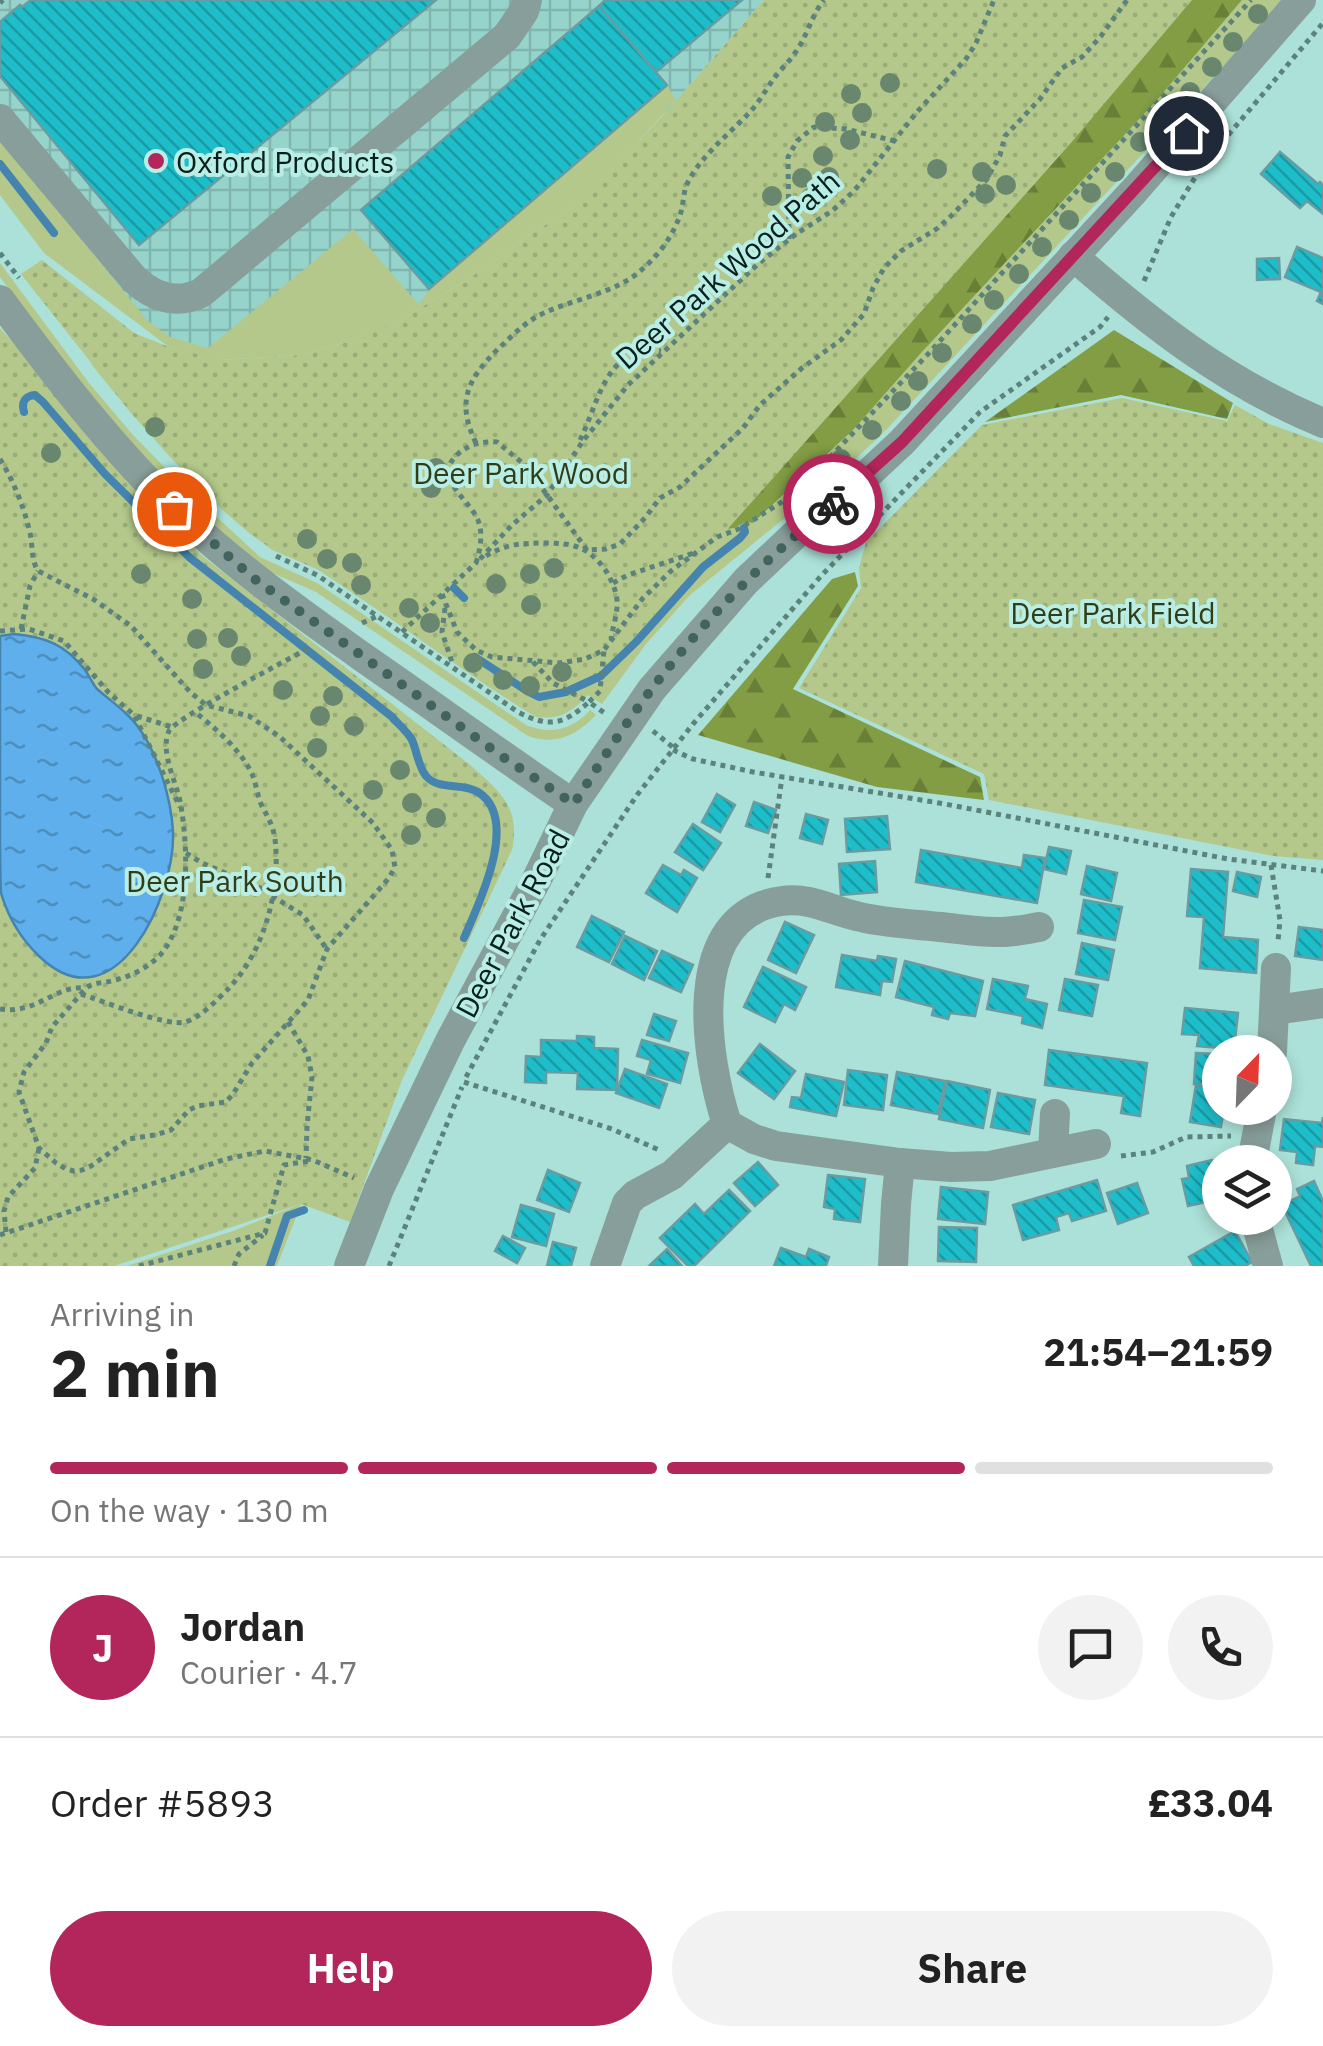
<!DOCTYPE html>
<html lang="en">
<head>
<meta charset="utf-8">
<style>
	:root { --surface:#fff; --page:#f2f2f2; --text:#222; --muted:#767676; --line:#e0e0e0; --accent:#b3265c }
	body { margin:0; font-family:"IBM Plex Sans",sans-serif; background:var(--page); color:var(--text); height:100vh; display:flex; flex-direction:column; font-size:38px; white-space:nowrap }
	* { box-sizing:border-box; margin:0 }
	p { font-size:32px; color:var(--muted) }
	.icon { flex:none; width:55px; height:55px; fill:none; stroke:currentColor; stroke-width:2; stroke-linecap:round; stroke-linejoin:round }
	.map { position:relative; height:1266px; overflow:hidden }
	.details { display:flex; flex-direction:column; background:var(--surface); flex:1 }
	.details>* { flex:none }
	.needle { width:65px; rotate:23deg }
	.tools { position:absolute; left:1202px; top:1035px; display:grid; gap:20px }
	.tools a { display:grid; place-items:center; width:90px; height:90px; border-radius:50%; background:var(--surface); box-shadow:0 5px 15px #0003; font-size:50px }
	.pin { position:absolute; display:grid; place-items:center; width:85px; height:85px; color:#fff; margin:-42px; border:5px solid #fff; border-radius:50%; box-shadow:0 2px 10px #0007 }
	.courier { position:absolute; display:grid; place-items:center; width:100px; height:100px; margin:-50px; border:8px solid #b3265c; border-radius:50%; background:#fff; color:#222; box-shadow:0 2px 12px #0007 }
	.summary em { font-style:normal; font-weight:700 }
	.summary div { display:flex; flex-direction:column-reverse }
	.summary { display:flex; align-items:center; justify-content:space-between; height:170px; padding:0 50px }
	h1 { font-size:65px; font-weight:700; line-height:75px }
	.bar { display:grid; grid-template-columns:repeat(4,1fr); gap:15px 10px; align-content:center; height:120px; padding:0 50px }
	.bar i { height:12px; border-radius:8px; background:var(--line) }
	.bar .active { background:var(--accent) }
	.bar p { grid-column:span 4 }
	.line { display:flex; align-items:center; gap:25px; padding:0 50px; border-top:2px solid var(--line) }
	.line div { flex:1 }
	.round { display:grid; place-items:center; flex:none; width:105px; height:105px; border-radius:52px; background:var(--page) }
	.action { display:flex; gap:20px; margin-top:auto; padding:20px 50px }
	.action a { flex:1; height:115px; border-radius:60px; background:var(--accent); color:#fff; font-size:40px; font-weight:700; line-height:115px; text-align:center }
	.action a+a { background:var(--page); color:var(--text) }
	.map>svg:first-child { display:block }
</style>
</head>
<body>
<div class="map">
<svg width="1323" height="1266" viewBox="0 0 1323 1266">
	<defs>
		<pattern id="industrial-grid" width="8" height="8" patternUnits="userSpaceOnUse" patternTransform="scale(2.5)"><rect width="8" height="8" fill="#96d4cb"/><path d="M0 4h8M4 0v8" fill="none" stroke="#80b6ae"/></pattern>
		<pattern id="forest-firs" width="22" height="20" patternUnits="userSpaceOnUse" patternTransform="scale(2.5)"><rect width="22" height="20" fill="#829d44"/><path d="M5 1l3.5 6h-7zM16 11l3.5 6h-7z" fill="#697f38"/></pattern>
		<pattern id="park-dots" width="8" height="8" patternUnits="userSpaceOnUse" patternTransform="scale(2.5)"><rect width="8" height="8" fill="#b3c88a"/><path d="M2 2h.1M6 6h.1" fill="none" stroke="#99ab76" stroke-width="1.8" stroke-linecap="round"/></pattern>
		<pattern id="water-ripples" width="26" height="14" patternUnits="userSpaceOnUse" patternTransform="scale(2.5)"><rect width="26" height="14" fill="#5eafec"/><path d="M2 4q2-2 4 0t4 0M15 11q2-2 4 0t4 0" fill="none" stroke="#4c8ebe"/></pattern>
		<pattern id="building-back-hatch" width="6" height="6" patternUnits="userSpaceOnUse" patternTransform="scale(2.5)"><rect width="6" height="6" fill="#1ebdca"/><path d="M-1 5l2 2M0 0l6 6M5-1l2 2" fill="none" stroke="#1999a3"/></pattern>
	</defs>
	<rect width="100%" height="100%" fill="#abe1d8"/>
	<path fill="url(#industrial-grid)" d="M0,0H764L665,113L398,322L343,343L182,351L0,195Z"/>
	<g fill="#b3c88a">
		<path d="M920,0L726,529L735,528L745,522L754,523L854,429L921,353L1156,101L1242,0H1283L1187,106L886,430L845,469L690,595L646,644L602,704L588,695C572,712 560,720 536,717C462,672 393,618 320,571C299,557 274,552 253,536C192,487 140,424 91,364L111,370L196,457Z"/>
		<path d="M667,85L676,100L594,190L562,216L533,232L485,268L398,322L343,343L303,355L218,360L169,347L44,253L0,195V139L147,320L170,337L208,348L353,229L419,305L429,289Z"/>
		<path d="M0,263L89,383L132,434L183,486L260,557L317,583L526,725C551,735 572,730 590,710L596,715C577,735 556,746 528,736L316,592L268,571L192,507L152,467L84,389L0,277Z"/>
		<path d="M301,1204L277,1266H127L233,1231Z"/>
	</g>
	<g fill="url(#forest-firs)">
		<path d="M1062,0H1242L1156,101L921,353L854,429L753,523L745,522L735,528L726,529Z"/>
		<path d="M1114,330L1233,403L1227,419L1121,395L985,422Z"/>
		<path d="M855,572L858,586L793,689L980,777L984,800L877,787L698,735L832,579Z"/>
	</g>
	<g fill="url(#park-dots)">
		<path d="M764,0H1192L1070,144L701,559L591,688L564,709L546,713H530L319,570L272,550L247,530L190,477L130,412L21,274L42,260L134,333L169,347L221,360L303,355L343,343L398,322L485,268L533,232L562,216L593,190L665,113Z"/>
		<path d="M0,328L200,554L469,764C499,791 521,806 512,850L402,1080L350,1222L301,1204L114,1266H0Z"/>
		<path d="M1122,398L1227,421L1235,405L1269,424L1323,443V860L1273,856L989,800L984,774L799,688L861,588L859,568L866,542L982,425Z"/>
	</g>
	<path fill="url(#water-ripples)" stroke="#4484ae" stroke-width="2.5" d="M14,634C45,637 65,644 85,670C90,677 92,683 97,689C112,702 130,714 141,731C159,758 171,799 173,831C176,894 116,1029 40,957C22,940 8,917 1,893C0,875 0,838 0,817C0,757 0,696 0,636Z"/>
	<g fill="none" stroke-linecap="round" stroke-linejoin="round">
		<g stroke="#4484ae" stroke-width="8">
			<path d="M0,164L54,233"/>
			<path d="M24,412C21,402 25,396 35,395L43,402L105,474L189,557L391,716C398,724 407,731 412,740C417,751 418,766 426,776C439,791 462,782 478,792C521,819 478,905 464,938"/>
			<path d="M454,588L464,598"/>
			<path d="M475,657L527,691L539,697L566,692"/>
			<path d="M604,673L636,642L703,567L740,538L745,532L744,528"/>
			<path d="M570,690L601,676"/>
			<path d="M270,1266L287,1216L304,1210"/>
		</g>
	</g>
	<g fill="url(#building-back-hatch)" stroke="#679da2" stroke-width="2.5">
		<path d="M31,0H436L139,245L0,76V22L20,5L22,7Z"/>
		<path d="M605,0H742L656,72L599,6Z"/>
		<path d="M599,6L667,85L429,289L361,210Z"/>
		<path d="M1280,152L1318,184L1320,182L1323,185V214L1307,201L1300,208L1261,174Z"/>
		<path d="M1297,247L1323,258V304L1317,301L1321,292L1285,277Z"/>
		<path d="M1279,258L1280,279L1257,280V259Z"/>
		<path d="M717,794L735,805L720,832L702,822Z"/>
		<path d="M754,802L776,810L768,833L746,826Z"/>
		<path d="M806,814L828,820L822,844L800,838Z"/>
		<path d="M887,816L890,849L847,852L845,819Z"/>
		<path d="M693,824L721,843L703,870L675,852Z"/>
		<path d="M1049,847L1071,851L1066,874L1044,869Z"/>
		<path d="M921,850L1022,868L1024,855L1045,858L1037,903L916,882Z"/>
		<path d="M875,861L877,892L841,895L839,864Z"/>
		<path d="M663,865L681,875L684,870L697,878L677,912L646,893Z"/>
		<path d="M1087,866L1117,873L1111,901L1081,894Z"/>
		<path d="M1191,869L1228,872L1223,937L1258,940L1256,973L1200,968L1204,917L1187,916Z"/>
		<path d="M1237,872L1261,877L1257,897L1233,891Z"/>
		<path d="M1084,900L1122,907L1115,940L1078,933Z"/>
		<path d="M592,916L624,932L609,962L577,947Z"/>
		<path d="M785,922L814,935L796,973L768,960Z"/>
		<path d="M1299,927L1323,930V960L1295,956Z"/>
		<path d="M625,936L657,951L644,980L612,964Z"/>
		<path d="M1082,943L1114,950L1108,980L1076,974Z"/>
		<path d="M662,951L693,965L681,992L649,978Z"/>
		<path d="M842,955L877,961L878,956L896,959L892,982L882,981L880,995L836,987Z"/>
		<path d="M905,961L983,981L975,1016L950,1013L948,1019L932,1015L934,1007L896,997Z"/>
		<path d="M763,967L806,987L795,1010L784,1004L775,1022L744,1007Z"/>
		<path d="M993,979L1028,986L1025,999L1047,1004L1042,1028L1022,1023L1023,1016L987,1009Z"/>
		<path d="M1065,979L1098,985L1092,1016L1059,1010Z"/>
		<path d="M1185,1008L1238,1013L1234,1049L1197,1046L1199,1035L1182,1034Z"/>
		<path d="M654,1014L676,1021L669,1041L647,1035Z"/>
		<path d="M577,1036L594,1037V1048L618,1049L617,1090L577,1089L578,1073L546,1072V1083L525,1082L526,1056L541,1057V1040L577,1041Z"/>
		<path d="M642,1040L688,1053L680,1083L647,1074L651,1060L637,1056Z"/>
		<path d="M760,1044L795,1071L774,1099L738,1073Z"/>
		<path d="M1049,1050L1147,1063L1140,1116L1121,1113L1124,1096L1045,1085Z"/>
		<path d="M1196,1053L1220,1054V1085L1194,1084Z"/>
		<path d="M625,1069L667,1084L659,1108L616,1093Z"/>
		<path d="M848,1070L887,1075L883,1110L844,1105Z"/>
		<path d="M897,1072L945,1081L938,1114L891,1105Z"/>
		<path d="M806,1074L844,1082L836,1116L790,1107L792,1097L801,1098Z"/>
		<path d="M947,1081L990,1090L983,1128L939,1119Z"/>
		<path d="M1196,1085L1220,1089V1108H1224L1221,1127L1190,1122Z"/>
		<path d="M998,1093L1035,1100L1029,1134L991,1127Z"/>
		<path d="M1323,1117V1147L1315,1146L1313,1165L1296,1163L1297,1152L1280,1150L1284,1119L1322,1123Z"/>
		<path d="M1212,1160L1220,1199L1188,1206L1182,1179L1189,1178L1187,1166Z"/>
		<path d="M758,1162L778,1185L755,1206L734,1183Z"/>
		<path d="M548,1170L580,1183L569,1212L537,1200Z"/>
		<path d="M828,1175L865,1179L860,1222L834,1219L835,1209L824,1207Z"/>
		<path d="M1097,1180L1106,1211L1072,1221L1069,1213L1056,1217L1059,1230L1023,1240L1013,1205Z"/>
		<path d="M1314,1181L1323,1201V1266H1311L1282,1205L1300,1196L1297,1189Z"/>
		<path d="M1137,1183L1148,1213L1118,1224L1107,1193Z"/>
		<path d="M941,1187L988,1192L985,1224L938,1219Z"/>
		<path d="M729,1190L750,1211L694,1266H688L660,1238L695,1204L704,1214Z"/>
		<path d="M521,1205L554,1214L546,1246L512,1237Z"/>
		<path d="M939,1227L977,1228L976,1262L938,1261Z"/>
		<path d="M1235,1231L1252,1262L1245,1266H1194L1189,1257Z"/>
		<path d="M503,1236L525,1248L517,1263L495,1251Z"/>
		<path d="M553,1242L576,1248L571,1266H547Z"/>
		<path d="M781,1248L806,1257L809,1249L829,1257L826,1266H774Z"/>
		<path d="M667,1249L682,1266H649Z"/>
	</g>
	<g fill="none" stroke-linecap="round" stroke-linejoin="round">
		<g stroke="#5c827c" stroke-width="5" stroke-dasharray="5 5" stroke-linecap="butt">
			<path d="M0,3L3,0"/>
			<path d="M789,239L788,157L797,141L814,127L846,129L895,141"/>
			<path d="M0,253L19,278"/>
			<path d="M1144,281L1171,217L1202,166L1323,23"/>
			<path d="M580,440C599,402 606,344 661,351"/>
			<path d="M476,443C456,402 467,380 498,349C509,339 520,327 533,319C560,302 602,297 631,278C654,262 673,238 681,212C684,202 683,191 688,182C702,155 727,136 748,114C759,103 766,89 775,77C781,69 789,62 795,53C807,37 811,16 824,0"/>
			<path d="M0,459C14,482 24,507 30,533C33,546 31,560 38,571L93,599L131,626L190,692L206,705L249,716L280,737L373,823L392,850L395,867L389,878L327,949L308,1000L252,1063L233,1094L226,1102L197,1106L189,1110L171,1130L155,1135L129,1139L91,1166L82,1170L74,1171L66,1169L56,1163L39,1148L19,1092L24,1072L46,1043L52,1027L86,988C95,981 104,984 115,980C132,976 149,967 161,954C191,918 188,849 181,806C178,785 159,752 169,731C177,717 286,661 307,649"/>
			<path d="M276,556L317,575L518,712C549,728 563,725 589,702L606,714"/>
			<path d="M486,556C505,544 523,543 546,543C574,543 589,547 606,571C611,580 616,589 617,600C618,613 613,626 611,639"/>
			<path d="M480,559L512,525L547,495L583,441L628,385L758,264L796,234L832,211L854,191L917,112L966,59L976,43L994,0"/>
			<path d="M476,563C480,550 483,536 479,523C473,501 429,478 459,453C470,444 483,441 497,442L526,466L587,550L606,549L620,544L645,518L660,498L680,487L743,428L760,405L802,368L841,340L864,314L873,288L884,268L901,251L938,228L951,216L987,179L1000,155L1005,136L1040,99L1062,68L1082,57L1101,36L1127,0"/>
			<path d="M613,583L628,575L694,553"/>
			<path d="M442,594L457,632L476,650L492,657L559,663L585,659L604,650L643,598L671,571L717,537L739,529L796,493L929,353L1251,0"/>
			<path d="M445,608L442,632L453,665"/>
			<path d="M362,623L378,616"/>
			<path d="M21,629L30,586L38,571"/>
			<path d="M0,631L29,629L64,641L109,693L134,715L180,807"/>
			<path d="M402,632L477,562"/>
			<path d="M533,662L553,683L589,702L600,691L604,650"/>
			<path d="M137,716L172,727"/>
			<path d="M653,731L674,748"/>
			<path d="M673,750L693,759L753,772L945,804L1228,859L1323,871"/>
			<path d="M186,853L202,863L272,893"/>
			<path d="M1271,865L1280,920L1278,941"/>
			<path d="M768,878L782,777"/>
			<path d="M272,896L303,915L326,948"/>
			<path d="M81,994C103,1001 166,1027 185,1022C200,1018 217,1000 228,989C264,952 281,890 275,839C273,825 267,816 261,804C257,794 256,783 252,774C241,750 215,728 195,712"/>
			<path d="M0,1009C37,1015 56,984 86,988"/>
			<path d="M288,1022L308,1056L312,1077L307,1126L306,1158"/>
			<path d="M466,1077L540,940L637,795L693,724L821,576L980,412L1100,327L1108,317"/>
			<path d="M464,1082L612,1129L659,1150"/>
			<path d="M1121,1156L1153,1152L1186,1137L1231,1136"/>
			<path d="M6,1232L4,1211L8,1197L35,1168L39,1148"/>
			<path d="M0,1235L226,1159L265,1151L313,1160L354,1178"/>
			<path d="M139,1266L265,1233L284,1165L309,1161"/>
			<path d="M234,1266L239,1254L263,1235"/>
			<path d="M389,1266L462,1087"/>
		</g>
		<g stroke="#889e9a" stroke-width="30">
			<path d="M0,119L134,279C153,297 176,305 201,293L507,36L524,11L527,0"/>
			<path d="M1073,256C1151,324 1226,383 1323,423"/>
			<path d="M0,300C54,373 110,446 176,510C233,565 297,610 361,656C432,705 502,756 573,804"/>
			<path d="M1275,1010L1323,1003"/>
			<path d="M1272,1052L1276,968"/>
			<path d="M727,1124C706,1059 682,914 782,901C809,897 831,910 856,916C883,923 912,924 940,927C960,929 981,933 1001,932C1014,932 1027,929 1039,927"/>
			<path d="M1053,1152L1055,1114"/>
			<path d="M1252,1162L1262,1108"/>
			<path d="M1255,1218L1268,1266"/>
			<path d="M349,1266L379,1189L450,1041L537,879L573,804L652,689L746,581L800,530L856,485L902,442L1134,191L1301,0"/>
			<path d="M605,1266L627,1203L635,1195L672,1175L727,1124L754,1139L776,1146L900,1163L951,1167L990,1166L1096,1144"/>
			<path d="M893,1266L896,1204L900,1163"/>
		</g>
	</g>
	<g fill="#68876e">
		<circle cx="1258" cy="14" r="10"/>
		<circle cx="1233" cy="42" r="10"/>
		<circle cx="1212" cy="67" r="10"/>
		<circle cx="890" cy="83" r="10"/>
		<circle cx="1190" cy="92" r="10"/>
		<circle cx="851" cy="94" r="10"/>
		<circle cx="862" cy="113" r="10"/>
		<circle cx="1162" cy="119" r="10"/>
		<circle cx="825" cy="122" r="10"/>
		<circle cx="850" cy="140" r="10"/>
		<circle cx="1140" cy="142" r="10"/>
		<circle cx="823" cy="156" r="10"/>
		<circle cx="937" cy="169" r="10"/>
		<circle cx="982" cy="172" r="10"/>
		<circle cx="1115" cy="172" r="10"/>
		<circle cx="829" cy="177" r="10"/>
		<circle cx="802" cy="178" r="10"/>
		<circle cx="1006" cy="185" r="10"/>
		<circle cx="1091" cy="193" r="10"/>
		<circle cx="985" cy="194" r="10"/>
		<circle cx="772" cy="196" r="10"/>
		<circle cx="810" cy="198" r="10"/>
		<circle cx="1069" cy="220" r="10"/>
		<circle cx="1042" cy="247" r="10"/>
		<circle cx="1019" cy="274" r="10"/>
		<circle cx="994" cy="300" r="10"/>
		<circle cx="972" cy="324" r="10"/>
		<circle cx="942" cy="353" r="10"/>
		<circle cx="918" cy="381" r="10"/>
		<circle cx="901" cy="401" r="10"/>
		<circle cx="155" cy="427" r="10"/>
		<circle cx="872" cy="430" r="10"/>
		<circle cx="51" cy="453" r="10"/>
		<circle cx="841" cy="459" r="10"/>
		<circle cx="436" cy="468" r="10"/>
		<circle cx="431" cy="488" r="10"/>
		<circle cx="810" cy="488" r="10"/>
		<circle cx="307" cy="539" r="10"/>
		<circle cx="327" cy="559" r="10"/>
		<circle cx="352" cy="563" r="10"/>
		<circle cx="554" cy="568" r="10"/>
		<circle cx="141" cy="574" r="10"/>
		<circle cx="530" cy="574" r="10"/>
		<circle cx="496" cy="584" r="10"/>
		<circle cx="361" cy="585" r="10"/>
		<circle cx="192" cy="599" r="10"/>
		<circle cx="531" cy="605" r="10"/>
		<circle cx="409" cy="608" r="10"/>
		<circle cx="430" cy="623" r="10"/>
		<circle cx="228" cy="638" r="10"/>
		<circle cx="197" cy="639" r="10"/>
		<circle cx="241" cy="656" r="10"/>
		<circle cx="473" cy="663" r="10"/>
		<circle cx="203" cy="669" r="10"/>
		<circle cx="562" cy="672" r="10"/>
		<circle cx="503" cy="680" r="10"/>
		<circle cx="530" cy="686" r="10"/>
		<circle cx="283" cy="690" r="10"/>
		<circle cx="333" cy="696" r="10"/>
		<circle cx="320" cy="716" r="10"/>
		<circle cx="354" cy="726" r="10"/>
		<circle cx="317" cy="748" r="10"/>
		<circle cx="400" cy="770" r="10"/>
		<circle cx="373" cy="790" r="10"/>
		<circle cx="412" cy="803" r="10"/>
		<circle cx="436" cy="818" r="10"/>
		<circle cx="411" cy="835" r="10"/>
	</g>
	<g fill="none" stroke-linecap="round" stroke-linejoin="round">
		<path stroke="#42635e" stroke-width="10" stroke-dasharray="0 18" d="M174,509L256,580L503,757L574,804C598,766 623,727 651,690C703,621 766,558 833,504"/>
		<path stroke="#b3265c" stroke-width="12" d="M833,504L902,442L1186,133"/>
	</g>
	<circle fill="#b3265c" stroke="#b8eee5" stroke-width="4" cx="156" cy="161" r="10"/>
	<g text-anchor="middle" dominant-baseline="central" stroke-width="8" stroke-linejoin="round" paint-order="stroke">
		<g font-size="30" fill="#091f1c" stroke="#b8eee5" text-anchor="start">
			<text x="176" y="161">Oxford Products</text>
		</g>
		<g font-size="30" fill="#091f1c" stroke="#b8eee5">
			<text transform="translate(727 269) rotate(-41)">Deer Park Wood Path</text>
			<text transform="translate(512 923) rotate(-62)">Deer Park Road</text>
		</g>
		<g font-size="30" fill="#323d18" stroke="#b8eee5">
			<text x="521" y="472">Deer Park Wood</text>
			<text x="1113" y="612">Deer Park Field</text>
			<text x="235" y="880">Deer Park South</text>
		</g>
	</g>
</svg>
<div class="tools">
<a><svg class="needle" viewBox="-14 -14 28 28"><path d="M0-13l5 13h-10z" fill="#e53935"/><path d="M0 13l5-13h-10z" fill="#767676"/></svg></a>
<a><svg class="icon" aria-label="layers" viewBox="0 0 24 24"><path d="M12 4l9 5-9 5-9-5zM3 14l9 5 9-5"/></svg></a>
</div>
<div class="pin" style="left:174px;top:509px;background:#ea580c"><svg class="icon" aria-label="bag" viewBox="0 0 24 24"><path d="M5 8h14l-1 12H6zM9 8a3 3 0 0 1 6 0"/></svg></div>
<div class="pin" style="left:1186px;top:133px;background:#1f2937"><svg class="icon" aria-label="home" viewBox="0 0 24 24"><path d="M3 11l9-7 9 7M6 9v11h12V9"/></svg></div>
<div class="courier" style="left:833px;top:504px"><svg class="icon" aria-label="bike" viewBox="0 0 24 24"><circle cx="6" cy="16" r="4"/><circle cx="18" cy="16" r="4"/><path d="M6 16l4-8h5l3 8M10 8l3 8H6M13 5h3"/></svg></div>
</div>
<section class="details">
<div class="summary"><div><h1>2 min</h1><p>Arriving in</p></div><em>21:54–21:59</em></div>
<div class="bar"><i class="active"></i><i class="active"></i><i class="active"></i><i></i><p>On the way · 130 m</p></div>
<div class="line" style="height:180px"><b class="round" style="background:var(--accent);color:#fff">J</b><div><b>Jordan</b><p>Courier · 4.7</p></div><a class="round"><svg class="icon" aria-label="chat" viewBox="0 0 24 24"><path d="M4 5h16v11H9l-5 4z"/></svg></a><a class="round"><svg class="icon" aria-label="phone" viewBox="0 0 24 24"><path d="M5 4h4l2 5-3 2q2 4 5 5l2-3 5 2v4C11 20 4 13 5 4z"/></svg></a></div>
<div class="line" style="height:130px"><div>Order #5893</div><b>£33.04</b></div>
<div class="action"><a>Help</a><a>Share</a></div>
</section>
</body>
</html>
